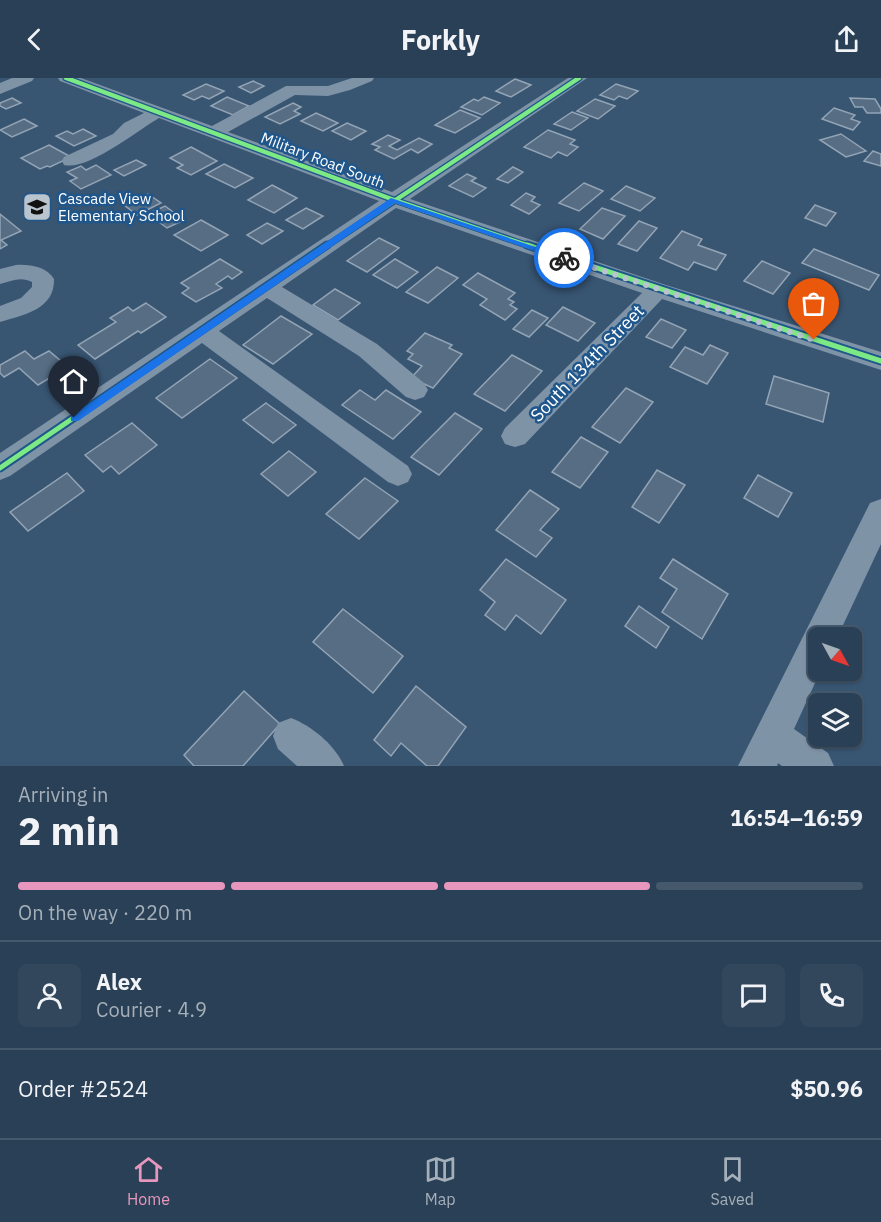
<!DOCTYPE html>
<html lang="en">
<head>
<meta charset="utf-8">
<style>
	:root { --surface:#2a4056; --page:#32475c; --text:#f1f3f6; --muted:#a5afb9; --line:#46596c; --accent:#e797bd }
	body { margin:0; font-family:"IBM Plex Sans",sans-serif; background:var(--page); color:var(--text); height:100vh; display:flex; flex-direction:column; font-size:22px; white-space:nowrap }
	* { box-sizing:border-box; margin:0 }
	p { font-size:20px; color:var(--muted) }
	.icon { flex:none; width:33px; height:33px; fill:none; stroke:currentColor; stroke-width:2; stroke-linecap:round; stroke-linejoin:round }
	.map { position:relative; height:688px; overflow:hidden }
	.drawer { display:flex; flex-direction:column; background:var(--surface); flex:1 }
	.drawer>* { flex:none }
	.needle { width:39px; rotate:130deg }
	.controls { position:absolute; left:808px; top:549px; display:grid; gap:12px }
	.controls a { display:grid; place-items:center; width:54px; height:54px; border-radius:9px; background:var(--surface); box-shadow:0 2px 4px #0004,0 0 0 2px var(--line); font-size:30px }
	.pin { position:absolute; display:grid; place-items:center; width:51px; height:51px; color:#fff; margin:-62px -26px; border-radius:50% 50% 50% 0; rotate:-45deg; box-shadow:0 0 6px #0007 }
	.pin .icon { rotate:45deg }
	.courier { position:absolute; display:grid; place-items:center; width:60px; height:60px; margin:-30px; border:4px solid #1a73e8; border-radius:50%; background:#fff; color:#222; box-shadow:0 2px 8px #0007 }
	.head em { font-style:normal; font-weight:700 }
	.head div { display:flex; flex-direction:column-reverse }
	.head { display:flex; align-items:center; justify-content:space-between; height:102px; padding:0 18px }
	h1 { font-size:39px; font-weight:700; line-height:45px }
	.bar { display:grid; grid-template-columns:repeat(4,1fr); gap:9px 6px; align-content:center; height:72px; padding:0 18px }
	.bar i { height:8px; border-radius:4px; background:var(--line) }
	.bar .current { background:var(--accent) }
	.bar p { grid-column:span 4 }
	.line { display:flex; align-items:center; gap:15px; padding:0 18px; border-top:2px solid var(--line) }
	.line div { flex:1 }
	.round { display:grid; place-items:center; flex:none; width:63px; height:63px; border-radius:9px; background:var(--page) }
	header { display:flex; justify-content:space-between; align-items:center; height:78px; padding:0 18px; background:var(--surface); font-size:27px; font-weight:700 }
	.tabs { display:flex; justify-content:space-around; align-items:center; height:84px; border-top:2px solid var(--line); background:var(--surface); font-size:16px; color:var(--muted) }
	.tabs a { display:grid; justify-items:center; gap:3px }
	.tabs .current { color:var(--accent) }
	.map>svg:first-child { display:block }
</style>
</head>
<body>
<header><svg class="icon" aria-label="back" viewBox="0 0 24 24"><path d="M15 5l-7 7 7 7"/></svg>Forkly<svg class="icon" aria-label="share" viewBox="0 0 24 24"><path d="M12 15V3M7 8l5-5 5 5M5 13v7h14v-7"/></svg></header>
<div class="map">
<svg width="881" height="688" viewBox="0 0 881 688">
	<rect width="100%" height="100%" fill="#385572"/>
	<g fill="#566d84" stroke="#93a4b5" stroke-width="1.5">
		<path d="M515,1L531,7L511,19L496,13Z"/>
		<path d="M253,3L264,8L251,15L239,9Z"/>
		<path d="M206,6L224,13L209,21L202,18L194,22L183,17Z"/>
		<path d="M616,6L638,13L627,21L619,18L614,22L600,17Z"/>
		<path d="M227,19L249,28L233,37L211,28Z"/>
		<path d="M484,19L500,25L482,37L461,29L474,21L478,23Z"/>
		<path d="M12,20L21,25L6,31L0,28V25Z"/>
		<path d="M850,20L875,21L881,31V35H867L863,29H855Z"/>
		<path d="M595,21L615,28L598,41L577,33Z"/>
		<path d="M293,25L301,29L294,33L300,36L280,46L265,39Z"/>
		<path d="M834,30L855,37L851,41L860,44L853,52L822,41Z"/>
		<path d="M460,32L480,40L455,55L435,47Z"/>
		<path d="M572,34L588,40L571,52L554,46Z"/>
		<path d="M316,35L338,45L323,53L301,43Z"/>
		<path d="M24,41L37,48L12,59L0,52Z"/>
		<path d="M347,45L366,53L351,62L332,53Z"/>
		<path d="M83,51L96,58L74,68L56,58L67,53L73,56Z"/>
		<path d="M548,52L575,62L570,66L578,69L567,78L558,74L551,80L524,69Z"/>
		<path d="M841,56L866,73L846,79L820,62Z"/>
		<path d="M388,57L400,62L389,68L397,72L419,60L432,66L418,75L411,71L394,81L375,72L380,69L372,66Z"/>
		<path d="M49,67L71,79L50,89L47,88L40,91L21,80Z"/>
		<path d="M191,69L217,83L191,97L177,90L183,87L170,80Z"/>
		<path d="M873,73L881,76V88L864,83Z"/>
		<path d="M136,82L146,87L124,98L114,92Z"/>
		<path d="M224,86L253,100L235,110L206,96Z"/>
		<path d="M96,87L111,97L81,111L70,103L77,100L67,94L81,88L86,92Z"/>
		<path d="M513,89L523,94L508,105L497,101Z"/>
		<path d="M467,96L476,100L471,103L486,110L473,119L449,108Z"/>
		<path d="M584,105L603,113L579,133L559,125Z"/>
		<path d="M272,107L297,120L274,135L248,122Z"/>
		<path d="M626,108L655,120L640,133L611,121Z"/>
		<path d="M526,115L535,119L531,123L540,127L529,136L511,127Z"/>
		<path d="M148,116L161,125L137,137L124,127Z"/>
		<path d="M815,127L836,135L826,148L805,140Z"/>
		<path d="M165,128L184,142L167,150L148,136Z"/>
		<path d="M306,130L323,138L303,151L286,142Z"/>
		<path d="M602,130L625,138L603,161L580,151Z"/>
		<path d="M0,136L21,153L1,162L7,167L0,171Z"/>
		<path d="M201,142L228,157L201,173L174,157Z"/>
		<path d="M639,143L657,150L637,173L618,166Z"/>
		<path d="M267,145L283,153L262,166L247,157Z"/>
		<path d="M682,153L702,161L698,167L726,177L716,192L694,184L688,192L660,180Z"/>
		<path d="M379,160L399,170L367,194L347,183Z"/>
		<path d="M814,171L879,197L869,212L802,185Z"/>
		<path d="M220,181L242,194L232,201L228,198L216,206L222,210L196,224L182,215L189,210L181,205Z"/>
		<path d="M395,181L418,194L397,210L373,197Z"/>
		<path d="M762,183L790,195L773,216L744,203Z"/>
		<path d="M437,189L458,200L428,225L406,214Z"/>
		<path d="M478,195L515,215L508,221L514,224L510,227L517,231L505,242L480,227L487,221L463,207Z"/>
		<path d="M335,211L360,225L338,242L313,227Z"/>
		<path d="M146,225L166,239L141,255L138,253L95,281L78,267L116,244L110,240L128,229L133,233Z"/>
		<path d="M563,229L595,245L578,263L546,247Z"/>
		<path d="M532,232L548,240L529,259L513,251Z"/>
		<path d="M281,238L312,256L273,286L243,267Z"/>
		<path d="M661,241L686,252L672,270L646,259Z"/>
		<path d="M425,255L452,267L449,270L462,276L433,310L411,300L422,288L408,281L413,276L407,273Z"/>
		<path d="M710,267L728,275L707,306L670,289L685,269L703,277Z"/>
		<path d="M25,273L34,281L49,273L68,289L38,307L19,290L4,299L0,295V287Z"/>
		<path d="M512,277L542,293L505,333L474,316Z"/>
		<path d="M210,281L237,300L182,340L156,320Z"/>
		<path d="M774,298L829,315L823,344L766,326Z"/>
		<path d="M626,310L653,324L620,365L592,349Z"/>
		<path d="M360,312L375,322L386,312L421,334L393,361L342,327Z"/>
		<path d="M266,325L296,347L273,365L243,342Z"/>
		<path d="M455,335L482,351L439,397L411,379Z"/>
		<path d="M132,345L157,367L119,396L111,388L103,394L85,377Z"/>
		<path d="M581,359L608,374L580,410L552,394Z"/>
		<path d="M289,373L316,394L288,418L261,396Z"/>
		<path d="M657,392L685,407L659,445L632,429Z"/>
		<path d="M67,395L84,413L28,453L10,434Z"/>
		<path d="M758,397L792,415L778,439L744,420Z"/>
		<path d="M365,400L398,423L359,461L326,436Z"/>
		<path d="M530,412L559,431L540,452L552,460L536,479L496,452Z"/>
		<path d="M506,481L566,522L541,556L516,537L505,552L485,537L495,524L480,512Z"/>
		<path d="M673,481L728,516L702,561L662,534L677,511L660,500Z"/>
		<path d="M639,528L669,549L656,570L625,548Z"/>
		<path d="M343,531L403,578L373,615L313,564Z"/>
		<path d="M416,608L466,649L438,688H427L401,665L391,678L374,662Z"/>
		<path d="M244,613L280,646L243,688H194L184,677Z"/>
	</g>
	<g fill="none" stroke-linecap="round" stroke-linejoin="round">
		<g fill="#7f93a7" fill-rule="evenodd">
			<path d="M12,0H34L32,3L0,16V5Z"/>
			<path d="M58,0H81L212,48L286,8H328L352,0H374L372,3L350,12L328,18L295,17L228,54L392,114L568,0H587L410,121L666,207L881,274V292L662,221L525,366L515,369L505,366L501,358L505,350L642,215L396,130L282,209L377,266L424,305L428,312L424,319L415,322L406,319L359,278L267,220L219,253L408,388L412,396L408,404L398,408L388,404L202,265L10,398L0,402V375L379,123L159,40C138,52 88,93 64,87L62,83L64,79L113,56L124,45L144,35L60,3Z"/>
			<path d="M16,187C30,186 47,189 54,201C55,231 24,237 0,244V228L21,220L32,209V204C21,198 11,203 0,206V191Z"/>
			<path d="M881,421V466L837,560H819V592H821L794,651L828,675L834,688H782L778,685L777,688H738L870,425Z"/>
			<path d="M291,640C312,648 335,667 344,688H297L278,671L273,658L278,645Z"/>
		</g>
		<g stroke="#1f568b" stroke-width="7">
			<g id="cycleway-far1">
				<path d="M66,0L394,122L532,169"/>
				<path d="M325,169L579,0"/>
			</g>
		</g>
		<g stroke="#1f568b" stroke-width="9">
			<g id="cycleway">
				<path d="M527,167L881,283"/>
				<path d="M0,390L327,167"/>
			</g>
		</g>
		<use href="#cycleway-far1" stroke="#7ce984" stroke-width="4.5"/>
		<use href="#cycleway" stroke="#7ce984" stroke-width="5"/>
	</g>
	<path fill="#1a73e8" d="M391,120L568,180L561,182L395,125L78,343H71V338Z"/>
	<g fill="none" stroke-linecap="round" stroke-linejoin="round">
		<path stroke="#b9c4ce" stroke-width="6" stroke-dasharray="0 10.8" d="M564,180L814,262"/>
	</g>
	<defs>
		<g id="school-square" transform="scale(1.5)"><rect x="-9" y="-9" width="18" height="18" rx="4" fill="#b9c4ce" stroke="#1f568b"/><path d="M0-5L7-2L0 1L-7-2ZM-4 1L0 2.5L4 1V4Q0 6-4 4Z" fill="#111"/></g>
	</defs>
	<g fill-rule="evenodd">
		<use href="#school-square" x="37" y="129"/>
	</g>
	<g text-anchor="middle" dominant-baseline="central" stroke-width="5" stroke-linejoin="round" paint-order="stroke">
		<g font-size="15" fill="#fff" stroke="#1f568b">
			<text transform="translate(323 82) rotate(21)">Military Road South</text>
		</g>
		<g font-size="15" fill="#fff" stroke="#1f568b" text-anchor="start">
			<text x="58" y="120">Cascade View<tspan x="58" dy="17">Elementary School</tspan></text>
		</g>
		<g font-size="18" fill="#fff" stroke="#1f568b">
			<text transform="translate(587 285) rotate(-46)">South 134th Street</text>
		</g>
	</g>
</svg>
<div class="controls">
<a><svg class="needle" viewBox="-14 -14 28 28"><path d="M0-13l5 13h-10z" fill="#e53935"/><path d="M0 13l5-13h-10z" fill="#a5afb9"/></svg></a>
<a><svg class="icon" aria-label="layers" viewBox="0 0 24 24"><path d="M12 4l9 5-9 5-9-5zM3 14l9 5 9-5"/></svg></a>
</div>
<div class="pin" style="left:814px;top:262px;background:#ea580c"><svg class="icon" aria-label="bag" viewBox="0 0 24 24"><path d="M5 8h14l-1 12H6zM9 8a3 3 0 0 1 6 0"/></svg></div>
<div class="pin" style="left:74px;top:340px;background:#1f2937"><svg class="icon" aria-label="home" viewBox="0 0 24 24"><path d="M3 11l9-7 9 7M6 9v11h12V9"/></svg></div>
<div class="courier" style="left:564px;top:180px"><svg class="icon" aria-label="bike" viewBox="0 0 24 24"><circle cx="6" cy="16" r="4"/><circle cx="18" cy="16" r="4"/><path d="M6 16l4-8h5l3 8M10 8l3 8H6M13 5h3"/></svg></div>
</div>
<section class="drawer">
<div class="head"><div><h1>2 min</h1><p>Arriving in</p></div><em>16:54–16:59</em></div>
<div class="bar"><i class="current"></i><i class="current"></i><i class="current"></i><i></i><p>On the way · 220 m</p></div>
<div class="line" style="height:108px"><a class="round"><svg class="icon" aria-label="person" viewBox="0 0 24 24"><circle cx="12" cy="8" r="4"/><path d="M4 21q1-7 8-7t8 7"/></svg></a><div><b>Alex</b><p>Courier · 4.9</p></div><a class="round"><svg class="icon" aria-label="chat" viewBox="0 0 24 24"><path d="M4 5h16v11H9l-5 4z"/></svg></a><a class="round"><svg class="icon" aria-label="phone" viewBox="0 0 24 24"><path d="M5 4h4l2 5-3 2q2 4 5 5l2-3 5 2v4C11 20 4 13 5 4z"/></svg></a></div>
<div class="line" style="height:78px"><div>Order #2524</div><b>$50.96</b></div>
</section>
<nav class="tabs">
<a class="current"><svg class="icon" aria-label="home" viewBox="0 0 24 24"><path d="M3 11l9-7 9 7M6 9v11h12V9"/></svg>Home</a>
<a><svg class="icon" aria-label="map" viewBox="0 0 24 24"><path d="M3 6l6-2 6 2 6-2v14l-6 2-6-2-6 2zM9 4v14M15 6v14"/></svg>Map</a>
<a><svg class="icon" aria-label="saved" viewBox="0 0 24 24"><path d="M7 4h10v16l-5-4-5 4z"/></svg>Saved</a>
</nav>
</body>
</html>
